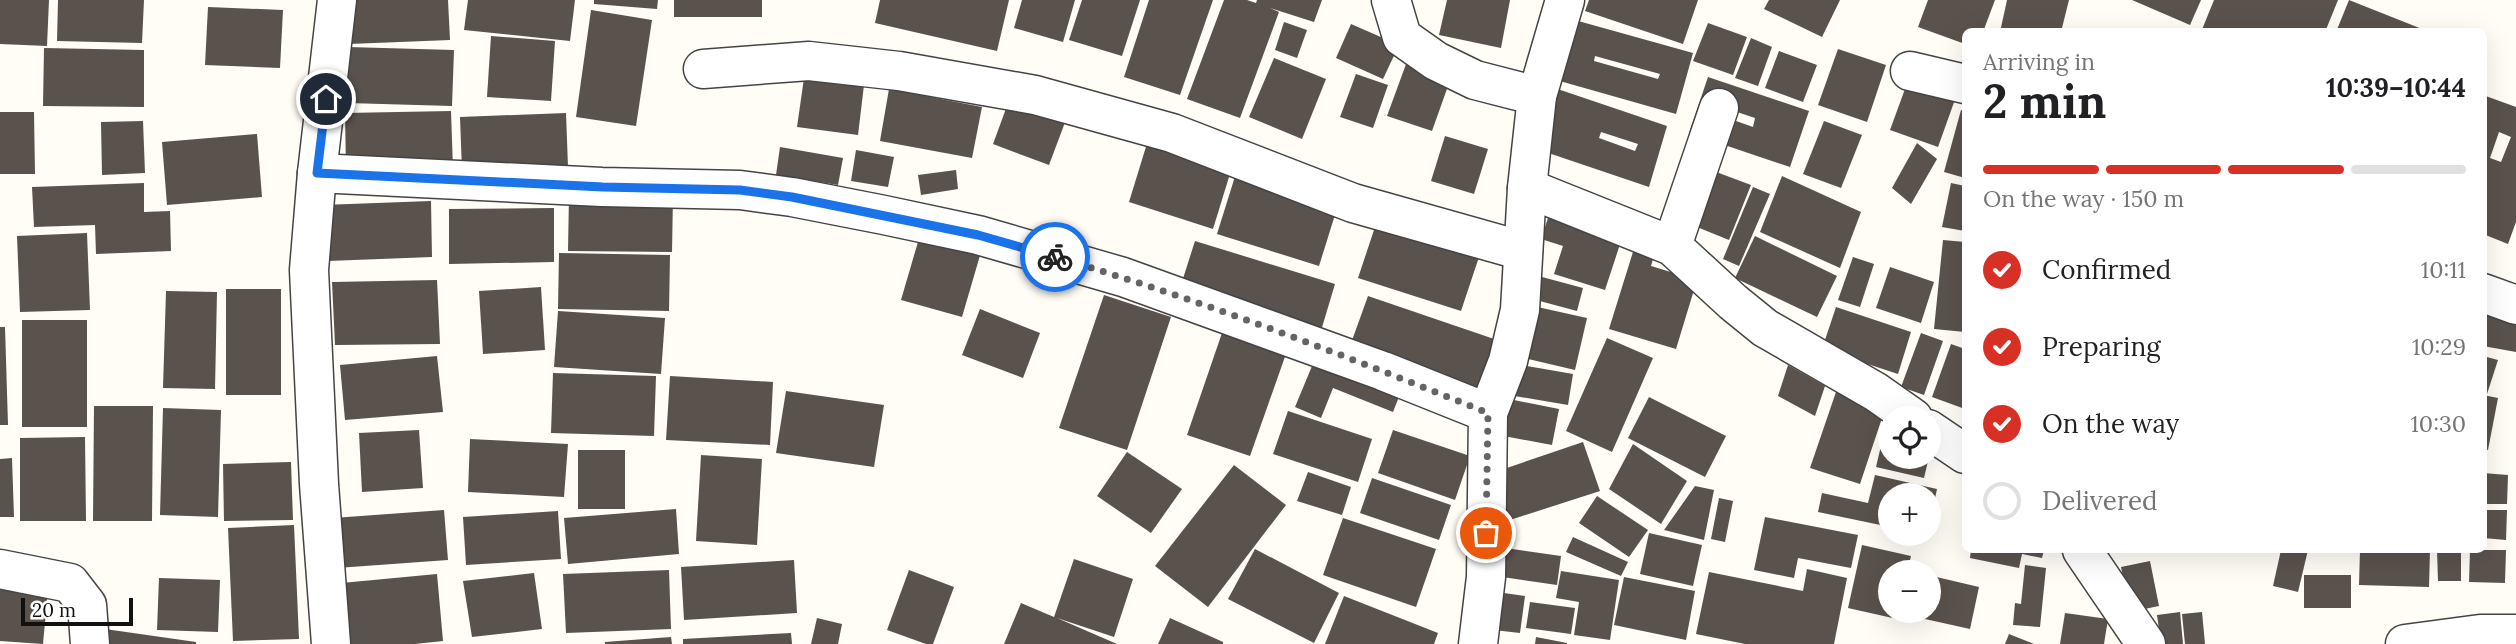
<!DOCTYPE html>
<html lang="en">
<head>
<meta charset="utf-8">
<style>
	:root { --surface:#fff; --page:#f6f6f6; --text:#202124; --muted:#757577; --line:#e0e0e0; --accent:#d93025 }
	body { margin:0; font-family:Lora,serif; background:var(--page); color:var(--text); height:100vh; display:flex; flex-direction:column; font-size:26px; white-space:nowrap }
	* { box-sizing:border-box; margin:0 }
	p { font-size:23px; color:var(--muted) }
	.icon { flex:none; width:38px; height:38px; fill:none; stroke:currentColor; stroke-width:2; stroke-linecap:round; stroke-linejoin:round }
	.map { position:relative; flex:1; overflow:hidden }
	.panel { position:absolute; left:1962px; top:28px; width:525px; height:525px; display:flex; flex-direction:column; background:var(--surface); border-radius:10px; box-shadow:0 7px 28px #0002 }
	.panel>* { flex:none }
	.fabs { position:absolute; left:1878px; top:406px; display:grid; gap:14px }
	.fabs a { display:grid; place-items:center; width:63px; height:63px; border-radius:50%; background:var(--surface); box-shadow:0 7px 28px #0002; font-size:35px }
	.scale { position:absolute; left:21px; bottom:18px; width:112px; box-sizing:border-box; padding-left:7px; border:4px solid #111; border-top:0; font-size:19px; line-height:24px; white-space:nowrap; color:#111; -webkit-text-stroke:5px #fff; paint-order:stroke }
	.pin { position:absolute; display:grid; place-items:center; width:60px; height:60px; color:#fff; margin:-30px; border:4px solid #fff; border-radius:50%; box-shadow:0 2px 7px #0007 }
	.courier { position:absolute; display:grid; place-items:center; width:70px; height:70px; margin:-35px; border:5px solid #1a73e8; border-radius:50%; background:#fff; color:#222; box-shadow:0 2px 9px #0007 }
	.summary em { font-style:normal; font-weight:700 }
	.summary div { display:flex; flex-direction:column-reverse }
	.summary { display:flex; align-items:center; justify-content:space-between; height:119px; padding:0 21px }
	h1 { font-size:46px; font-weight:700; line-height:52px }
	.bar { display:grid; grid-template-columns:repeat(4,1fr); gap:10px 7px; align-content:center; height:84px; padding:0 21px }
	.bar i { height:9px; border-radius:5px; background:var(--line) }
	.bar .active { background:var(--accent) }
	.bar p { grid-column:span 4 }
	ol { padding:0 21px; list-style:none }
	li { display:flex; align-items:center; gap:21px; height:77px }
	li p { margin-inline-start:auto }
	li .icon { padding:7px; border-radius:50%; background:var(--accent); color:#fff; stroke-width:4 }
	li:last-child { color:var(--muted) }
	li i { width:38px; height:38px; border:4px solid var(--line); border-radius:50% }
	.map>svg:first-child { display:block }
</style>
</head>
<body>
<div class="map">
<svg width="2516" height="644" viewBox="0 0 2516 644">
	<rect width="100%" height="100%" fill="#fffdf5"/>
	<g fill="#5a524d" fill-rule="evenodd">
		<path d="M0,0H49L47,46L0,44Z"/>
		<path d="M58,0H144L142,43L57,41Z"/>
		<path d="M347,0H448L450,40L349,44Z"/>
		<path d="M468,0H575L570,41L464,30Z"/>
		<path d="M594,0H658L657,9L594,4Z"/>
		<rect x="674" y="0" width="88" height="17"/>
		<path d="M880,0H1009L997,51L875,23Z"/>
		<path d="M1022,0H1075L1063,42L1014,28Z"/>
		<path d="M1082,0H1140L1122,56L1069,40Z"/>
		<path d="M1149,0H1213L1180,95L1124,77Z"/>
		<path d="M1224,0H1247L1256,3L1257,0H1322L1314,22L1270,8L1279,12L1240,118L1187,99Z"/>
		<path d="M1447,0H1510L1501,48L1439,35Z"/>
		<path d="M1589,0H1698L1683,44L1585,11Z"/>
		<path d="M1769,0H1840L1822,37L1764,9Z"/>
		<path d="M1928,0H1995L1983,32H1965V44L1918,27Z"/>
		<path d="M2007,0H2069L2061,32H2000Z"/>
		<path d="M2132,0H2201L2190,25Z"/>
		<path d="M2214,0H2338L2325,32H2201Z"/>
		<path d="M2349,0L2422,29L2421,32H2336Z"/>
		<path d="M208,7L283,10L280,68L205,65Z"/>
		<path d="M591,10L652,20L636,126L576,117Z"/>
		<path d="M1546,12L1693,53L1676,114L1528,72ZM1595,56L1660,74L1658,79L1594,61Z"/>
		<path d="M1284,22L1307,30L1297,58L1275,50Z"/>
		<path d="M1708,23L1747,37L1733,75L1693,61Z"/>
		<path d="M1351,24L1399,45L1383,79L1336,58Z"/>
		<path d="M491,36L555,41L551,101L487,97Z"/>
		<path d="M1751,38L1772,47L1758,86L1735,78Z"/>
		<path d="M348,47L454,50L452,106L347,103Z"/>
		<path d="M44,48L144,50V107L43,106Z"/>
		<path d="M1838,49L1886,65L1867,122L1818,105Z"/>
		<path d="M1779,51L1817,65L1803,102L1765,88Z"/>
		<path d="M1409,56L1453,72L1432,131L1387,116Z"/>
		<path d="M1274,58L1326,79L1302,139L1249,117Z"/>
		<path d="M1356,74L1388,85L1373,128L1340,117Z"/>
		<path d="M1708,77L1809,111L1790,167L1689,133ZM1725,108L1755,118L1753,127L1722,116Z"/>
		<path d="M804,78L864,85L858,135L797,127Z"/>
		<path d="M1909,78L1957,94L1938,147L1890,130Z"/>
		<path d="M1534,81L1667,126L1649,187L1522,144ZM1601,132L1638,144L1635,151L1599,138Z"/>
		<path d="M889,89L982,107L972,158L880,141Z"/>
		<path d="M1011,95L1067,117L1049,165L993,144Z"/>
		<path d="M2483,95L2516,107V222L2508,244L2483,234ZM2499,132L2511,137L2501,162L2490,158Z"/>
		<path d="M1961,110L1965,111V178L1944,172Z"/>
		<path d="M451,111L453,169L346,171L345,113Z"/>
		<path d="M0,112H34L35,174H0Z"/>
		<path d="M566,113L568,167L462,171L460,117Z"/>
		<path d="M143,121L145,173L102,175L101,122Z"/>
		<path d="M1824,121L1862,135L1841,188L1803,174Z"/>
		<path d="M257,134L262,197L167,205L162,142Z"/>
		<path d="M1445,136L1488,149L1474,194L1431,181Z"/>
		<path d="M1149,137L1233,164L1213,229L1129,202Z"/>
		<path d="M1917,143L1937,159L1911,204L1892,188Z"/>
		<path d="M780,147L843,158L838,185L776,175Z"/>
		<path d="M856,150L894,157L888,187L851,181Z"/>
		<path d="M1703,167L1751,185L1729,240L1682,221Z"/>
		<path d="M956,170L958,189L921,195L918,175Z"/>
		<path d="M1237,170L1339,202L1319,266L1217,234Z"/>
		<path d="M1782,176L1861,212L1840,268L1760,232Z"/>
		<path d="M144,183V212L170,211L171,251L96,254L95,225L34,227L32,187Z"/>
		<path d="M1951,183L1965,186V231L1942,227Z"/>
		<path d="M1753,187L1770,194L1739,266L1723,259Z"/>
		<path d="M569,195L673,196L672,252L568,251Z"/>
		<path d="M431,201L432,257L328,261L322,205Z"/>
		<path d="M554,208V262L449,264V209Z"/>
		<path d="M1551,209L1624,232L1605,290L1554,274L1563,246L1541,239Z"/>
		<path d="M1378,218L1481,251L1461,311L1358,278Z"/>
		<path d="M87,233L90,310L20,312L17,236Z"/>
		<path d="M920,235L981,252L962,317L901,300Z"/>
		<path d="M1755,236L1837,276L1817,317L1735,278Z"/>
		<path d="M1637,239L1657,245L1651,266L1697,280L1676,349L1609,329Z"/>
		<path d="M1943,240L1965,242V332L1934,329Z"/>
		<path d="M1195,241L1335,284L1320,334L1179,291Z"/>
		<path d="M559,253L670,255L669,311L558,309Z"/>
		<path d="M1853,257L1874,264L1860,307L1838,300Z"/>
		<path d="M1890,267L1934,282L1921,323L1876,308Z"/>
		<path d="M1542,277L1583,288L1577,311L1536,300Z"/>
		<path d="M437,280L440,344L335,345L332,282Z"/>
		<path d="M541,287L545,350L483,354L479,291Z"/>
		<rect x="226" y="289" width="55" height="106"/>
		<path d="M166,291L217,292L215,389L163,388Z"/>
		<path d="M1104,295L1171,317L1127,450L1059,428Z"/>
		<path d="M1368,296L1497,340L1479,391L1350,346Z"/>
		<path d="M1533,306L1587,318L1575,370L1520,357Z"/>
		<path d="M1836,307L1911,332L1898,374L1822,349Z"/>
		<path d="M980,309L1040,333L1023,378L962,355Z"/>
		<path d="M2483,310L2516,316V352L2483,346Z"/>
		<path d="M558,311L665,318L661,374L554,367Z"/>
		<rect x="22" y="320" width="65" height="107"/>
		<path d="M0,327H5L8,425H0Z"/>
		<path d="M1223,330L1287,351L1250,456L1187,435Z"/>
		<path d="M1921,333L1943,341L1924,395L1901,387Z"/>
		<path d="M1607,338L1653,358L1612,452L1566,431Z"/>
		<path d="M1951,344L1965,349V409L1932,397Z"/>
		<path d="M1317,354L1402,389L1393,412L1333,388L1321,418L1295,407Z"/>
		<path d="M437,356L443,412L345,420L340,365Z"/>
		<path d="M2483,356L2498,360L2487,394L2483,393Z"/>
		<path d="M1515,364L1573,374L1568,405L1509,395Z"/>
		<path d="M1788,365L1825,386L1815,416L1778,396Z"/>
		<path d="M553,373L656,376L654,436L551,433Z"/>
		<path d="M670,376L773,382L770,445L666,440Z"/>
		<path d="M1837,389L1886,406L1860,484L1810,468Z"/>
		<path d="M786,391L884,405L874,467L776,453Z"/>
		<path d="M2483,395L2498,398L2488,450L2483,449Z"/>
		<path d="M1499,397L1559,409L1552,445L1493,434Z"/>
		<path d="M1649,397L1726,436L1705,477L1628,438Z"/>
		<path d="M94,406H153L152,521H93Z"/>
		<path d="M163,408L221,410L218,517L160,515Z"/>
		<path d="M1288,411L1372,439L1358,482L1273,454Z"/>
		<path d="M419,430L423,488L362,492L359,433Z"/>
		<path d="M1393,430L1470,456L1455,500L1378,473Z"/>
		<path d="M1884,433L1890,434V457H1929L1924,478L1876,467Z"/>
		<path d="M85,437L86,521H20V438Z"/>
		<path d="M470,439L568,444L564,497L468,492Z"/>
		<path d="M1583,442L1600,491L1507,521L1492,473Z"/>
		<path d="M1633,444L1687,481L1661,524L1609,489Z"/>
		<rect x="578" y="450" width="47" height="59"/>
		<path d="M1127,452L1182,489L1151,533L1097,496Z"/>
		<path d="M701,455L762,459L757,545L696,541Z"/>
		<path d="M12,458L14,517H0V459Z"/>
		<path d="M291,462L293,520L224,521L223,464Z"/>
		<path d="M1234,465L1286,505L1208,607L1155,566Z"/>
		<path d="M1308,472L1351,487L1342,515L1297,501Z"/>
		<path d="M2483,473L2508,475L2507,504H2483Z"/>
		<path d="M1875,475L1937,489L1930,523L1928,495H1890V527L1818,512L1822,493L1868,503Z"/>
		<path d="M1372,478L1451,505L1439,540L1360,513Z"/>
		<path d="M1695,486L1714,490L1704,540L1664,530Z"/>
		<path d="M1597,496L1648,530L1629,557L1579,523Z"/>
		<path d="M1719,498L1733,501L1725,542L1711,539Z"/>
		<path d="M676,509L679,554L568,564L564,518Z"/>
		<path d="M444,510L448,560L337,568L333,518Z"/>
		<path d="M2483,510H2507L2506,540L2483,538Z"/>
		<path d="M558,511L561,559L466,565L463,517Z"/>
		<path d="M1765,517L1858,535L1851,568L1798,558L1794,578L1754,570Z"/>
		<path d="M1343,518L1436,549L1416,607L1323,575Z"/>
		<path d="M294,525L299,639L233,641L228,528Z"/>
		<path d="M1649,533L1702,545L1693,586L1640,574Z"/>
		<path d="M1573,537L1628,562L1621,576L1566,552Z"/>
		<path d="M1862,545L1911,556L1907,572H1890V611H1899L1897,619L1848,608Z"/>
		<path d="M1492,546L1561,556L1557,585L1489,575Z"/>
		<path d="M1255,549L1339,593L1314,643L1228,599Z"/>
		<path d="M1971,550H2044L2042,558L2022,554L2019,568L1970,558Z"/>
		<path d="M2281,550H2308L2298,592L2273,586Z"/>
		<path d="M2360,550H2430L2429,587L2359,585Z"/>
		<path d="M2437,550H2461V581H2438Z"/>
		<path d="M2470,550H2506L2505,583L2469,582Z"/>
		<path d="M1074,559L1133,579L1114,637L1057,618L1117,644H1004L1021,603L1054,617Z"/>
		<path d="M794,560L797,613L684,620L681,567Z"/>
		<path d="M2150,561L2159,606L2130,612L2121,567Z"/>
		<path d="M2025,565L2046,568L2040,627L2013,625L2015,603L2021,604Z"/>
		<path d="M1807,569L1847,578L1834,644H1745L1696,634L1709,572L1803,591Z"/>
		<path d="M669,570L671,629L566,633L563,574Z"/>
		<path d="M909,570L954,587L933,644H926L887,630Z"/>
		<path d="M1561,571L1619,580L1610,640L1574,635L1579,602L1556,598Z"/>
		<path d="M534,573L542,629L472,637L463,581Z"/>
		<path d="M437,574L443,641L415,644H336L331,584Z"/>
		<path d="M1928,575L1979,587L1970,629L1916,617L1917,611H1928Z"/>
		<rect x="2304" y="575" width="47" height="33"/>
		<path d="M1624,577L1695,591L1686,640L1614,625Z"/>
		<path d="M159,578L220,580L218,632L157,630Z"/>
		<path d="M0,585L48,590L43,644L0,641Z"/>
		<path d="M1490,591L1525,596L1520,633L1485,629Z"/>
		<path d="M1344,596L1438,633L1434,644H1325Z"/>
		<path d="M1530,602L1575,608L1571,634L1526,628Z"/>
		<path d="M2180,612L2183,644H2161L2157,615Z"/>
		<path d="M2202,612L2205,644H2185L2182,614Z"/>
		<path d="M2065,613L2108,619L2104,644H2060Z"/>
		<path d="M817,618L842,624L838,644H811Z"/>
		<path d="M1170,618L1223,642V644H1158Z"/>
		<path d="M105,629L196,642V644H102Z"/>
		<path d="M791,633L792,644H683V639Z"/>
		<path d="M2009,634L2034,644H2005Z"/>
		<path d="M671,637L672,644H605V642Z"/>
		<path d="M1536,637L1567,643V644H1535Z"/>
	</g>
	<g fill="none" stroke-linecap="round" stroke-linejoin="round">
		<g stroke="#444" stroke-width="41">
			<g id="street">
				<path d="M1391,0L1402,37L1436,61L1475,80L1537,96"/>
				<path d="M703,69L809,61L899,71L1035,95L1172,133L1353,203L1523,251"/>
				<path d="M1910,71L1965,84"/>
				<path d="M317,173L602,187L740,190L792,197L884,215L978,235L1123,277L1383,371L1488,413"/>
				<path d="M1527,188L1672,246L1733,302L1765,328L1876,392L1913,418"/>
				<path d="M1672,246L1719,108"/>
				<path d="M2483,293L2516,305"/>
				<path d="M1928,429L1965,454"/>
				<path d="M2082,550L2146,644"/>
				<path d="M0,569L70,583L87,605L90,644"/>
				<path d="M331,644L319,484L309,270L317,173L337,0"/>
				<path d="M1478,644L1486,577L1488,413L1508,361L1520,310L1527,188L1537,96L1565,0"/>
				<path d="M2405,644L2480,634H2516"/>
			</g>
		</g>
		<use href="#street" stroke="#fff" stroke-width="38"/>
	</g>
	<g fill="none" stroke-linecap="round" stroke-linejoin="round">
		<path stroke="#646461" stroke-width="7" stroke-dasharray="0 12.6" d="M1055,257C1202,300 1346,356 1488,413L1486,533"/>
		<path stroke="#1a73e8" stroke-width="9" d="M326,99L317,173L603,187L740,190L792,197L978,235L1055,257"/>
	</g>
</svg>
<div class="fabs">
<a><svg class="icon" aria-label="locate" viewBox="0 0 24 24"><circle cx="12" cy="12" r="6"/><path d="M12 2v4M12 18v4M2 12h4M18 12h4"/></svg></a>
<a>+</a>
<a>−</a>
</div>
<div class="scale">20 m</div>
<div class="pin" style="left:1486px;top:533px;background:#ea580c"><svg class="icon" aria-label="bag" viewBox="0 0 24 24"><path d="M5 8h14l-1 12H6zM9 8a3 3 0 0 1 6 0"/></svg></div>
<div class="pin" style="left:326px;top:99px;background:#1f2937"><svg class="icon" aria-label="home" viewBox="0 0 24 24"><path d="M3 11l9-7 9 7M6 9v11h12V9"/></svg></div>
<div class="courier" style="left:1055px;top:257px"><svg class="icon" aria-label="bike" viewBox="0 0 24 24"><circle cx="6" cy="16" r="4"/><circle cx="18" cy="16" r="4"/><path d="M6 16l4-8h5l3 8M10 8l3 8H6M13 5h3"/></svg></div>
<section class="panel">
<div class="summary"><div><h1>2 min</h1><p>Arriving in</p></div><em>10:39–10:44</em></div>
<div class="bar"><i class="active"></i><i class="active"></i><i class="active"></i><i></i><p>On the way · 150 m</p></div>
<ol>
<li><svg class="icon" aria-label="check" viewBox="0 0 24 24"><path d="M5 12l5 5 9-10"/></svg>Confirmed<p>10:11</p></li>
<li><svg class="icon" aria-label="check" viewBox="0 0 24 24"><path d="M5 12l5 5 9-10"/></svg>Preparing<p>10:29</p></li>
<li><svg class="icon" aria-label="check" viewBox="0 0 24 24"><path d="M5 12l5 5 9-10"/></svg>On the way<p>10:30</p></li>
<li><i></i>Delivered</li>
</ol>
</section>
</div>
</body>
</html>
